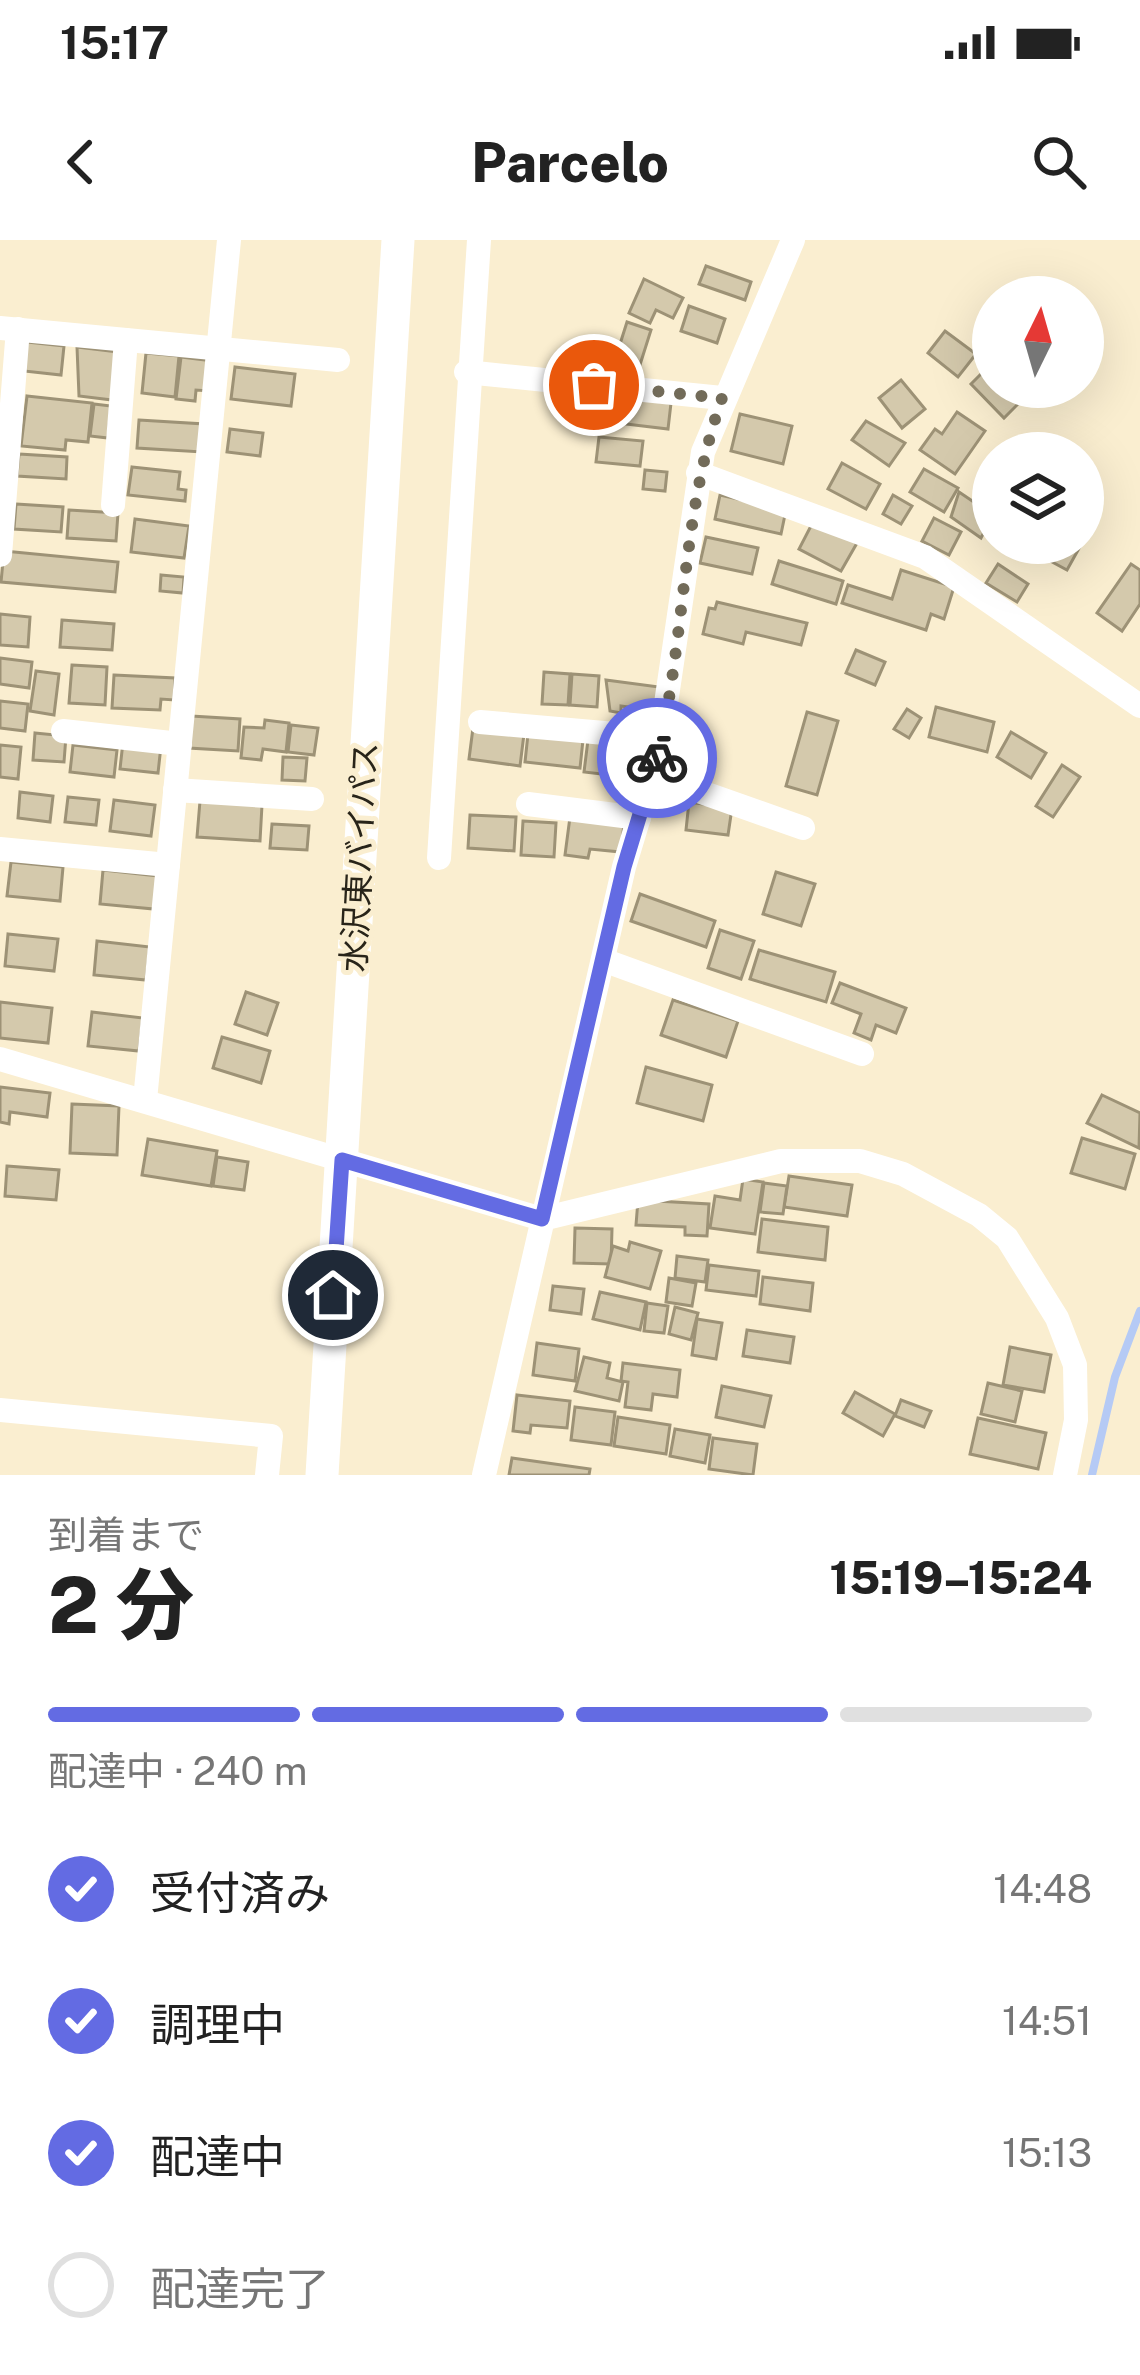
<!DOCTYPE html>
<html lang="ja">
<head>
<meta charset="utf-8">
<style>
	:root { --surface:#fff; --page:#f6f6f6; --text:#222; --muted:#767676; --line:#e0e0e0; --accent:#636be3 }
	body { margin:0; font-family:"Public Sans","Noto Sans JP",sans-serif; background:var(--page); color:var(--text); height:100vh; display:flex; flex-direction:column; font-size:45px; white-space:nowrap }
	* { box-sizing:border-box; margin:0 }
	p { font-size:39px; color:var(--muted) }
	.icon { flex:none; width:66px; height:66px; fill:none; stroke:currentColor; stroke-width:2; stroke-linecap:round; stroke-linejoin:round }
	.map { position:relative; height:1235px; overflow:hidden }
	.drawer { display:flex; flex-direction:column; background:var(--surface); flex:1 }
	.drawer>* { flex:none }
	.needle { width:78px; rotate:5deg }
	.fabs { position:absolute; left:972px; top:36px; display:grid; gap:24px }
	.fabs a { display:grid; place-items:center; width:132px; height:132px; border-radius:50%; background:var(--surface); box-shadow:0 12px 48px #0002; font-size:60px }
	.pin { position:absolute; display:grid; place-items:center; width:102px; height:102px; color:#fff; margin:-51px; border:6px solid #fff; border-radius:50%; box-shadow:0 3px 12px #0007 }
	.courier { position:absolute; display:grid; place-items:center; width:120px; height:120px; margin:-60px; border:9px solid #636be3; border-radius:50%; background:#fff; color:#222; box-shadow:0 3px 15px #0007 }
	.summary em { font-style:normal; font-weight:800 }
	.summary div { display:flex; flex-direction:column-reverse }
	.summary { display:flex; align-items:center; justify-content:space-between; height:204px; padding:0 48px }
	h1 { font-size:78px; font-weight:800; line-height:90px }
	.bar { display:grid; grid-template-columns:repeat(4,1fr); gap:18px 12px; align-content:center; height:144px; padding:0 48px }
	.bar i { height:15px; border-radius:9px; background:var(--line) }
	.bar .current { background:var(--accent) }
	.bar p { grid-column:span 4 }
	ol { padding:0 48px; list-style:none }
	li { display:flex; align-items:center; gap:36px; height:132px }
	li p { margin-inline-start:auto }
	li .icon { padding:12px; border-radius:50%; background:var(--accent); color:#fff; stroke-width:4 }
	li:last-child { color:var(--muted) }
	li i { width:66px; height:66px; border:6px solid var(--line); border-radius:50% }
	.status { display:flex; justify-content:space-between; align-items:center; height:84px; padding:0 60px; background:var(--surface); direction:ltr }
	.status svg { height:33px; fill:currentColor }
	header { display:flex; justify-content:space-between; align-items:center; height:156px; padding:0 48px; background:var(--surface); font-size:54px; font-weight:800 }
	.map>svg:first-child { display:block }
</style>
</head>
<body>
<div class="status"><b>15:17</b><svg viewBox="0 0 49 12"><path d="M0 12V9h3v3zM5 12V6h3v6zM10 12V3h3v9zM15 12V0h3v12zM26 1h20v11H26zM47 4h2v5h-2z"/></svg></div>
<header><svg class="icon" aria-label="back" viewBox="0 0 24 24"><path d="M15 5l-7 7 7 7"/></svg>Parcelo<svg class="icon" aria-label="search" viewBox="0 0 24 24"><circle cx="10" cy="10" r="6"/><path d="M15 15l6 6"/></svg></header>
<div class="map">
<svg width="1140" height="1235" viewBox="0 0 1140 1235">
	<rect width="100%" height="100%" fill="#faeed0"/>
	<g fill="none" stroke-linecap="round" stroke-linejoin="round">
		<path stroke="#b5caf5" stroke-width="8" d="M1092,1235L1115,1137L1140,1071"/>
	</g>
	<g fill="#d4c9ac" stroke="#9d9276" stroke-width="3">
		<path d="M706,26L751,42L745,60L699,44Z"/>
		<path d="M644,39L683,58L673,78L656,70L650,83L629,73Z"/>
		<path d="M689,66L725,79L717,103L681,91Z"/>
		<path d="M627,82L651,90L638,131L614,123Z"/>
		<path d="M945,91L976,114L958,137L928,113Z"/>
		<path d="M27,102L64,106L61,135L24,131Z"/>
		<path d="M77,107L118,112L112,160L79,156Z"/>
		<path d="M146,113L179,116L175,157L142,153Z"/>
		<path d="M181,117L213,121L210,151L196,150L195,161L176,159Z"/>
		<path d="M992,123L993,147H1016L1026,156L1004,178L971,144Z"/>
		<path d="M235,127L295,134L291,166L231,159Z"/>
		<path d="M901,140L925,169L902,188L879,158Z"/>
		<path d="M567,155L597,158L595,175L565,172Z"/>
		<path d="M605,155L671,163L668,189L601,181Z"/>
		<path d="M27,156L92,163L88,202L66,200L65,210L21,206Z"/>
		<path d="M94,164L111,166L108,198L90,196Z"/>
		<path d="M957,172L985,191L955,234L920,210L935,189L942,194Z"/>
		<path d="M740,174L792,186L783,224L731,211Z"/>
		<path d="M139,180L204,184L202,212L137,208Z"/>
		<path d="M866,181L905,203L889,226L852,200Z"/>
		<path d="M230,189L263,193L260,216L227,212Z"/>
		<path d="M599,197L643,201L640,226L596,222Z"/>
		<path d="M19,214L67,217L66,239L17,236Z"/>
		<path d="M842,223L880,244L866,269L828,249Z"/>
		<path d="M132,227L180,232L178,249L186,250L185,261L128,255Z"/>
		<path d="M924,229L958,248L944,272L910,252Z"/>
		<path d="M645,230L667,232L665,251L643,249Z"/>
		<path d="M959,252L993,275L981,298L951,277Z"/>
		<path d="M720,255L786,270L781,294L715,279Z"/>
		<path d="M893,255L912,266L901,284L883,274Z"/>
		<path d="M16,264L63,267L61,292L14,289Z"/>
		<path d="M69,270L118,273L116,301L67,298Z"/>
		<path d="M934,278L961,292L949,315L922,301Z"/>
		<path d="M135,279L189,286L184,318L131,312Z"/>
		<path d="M814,280L857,303L841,331L799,309Z"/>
		<path d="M706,297L758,308L752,334L700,323Z"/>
		<path d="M1017,303H1082L1067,330Z"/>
		<path d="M4,311L118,322L115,352L1,342Z"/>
		<path d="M779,321L843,341L836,364L772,344Z"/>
		<path d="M998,324L1028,344L1017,362L986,343Z"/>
		<path d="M1131,324L1140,330V364L1122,391L1097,373Z"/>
		<path d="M901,330L954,347L944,379L931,374L926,390L842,363L848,345L892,359Z"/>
		<path d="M161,335L184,337L183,353L160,351Z"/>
		<path d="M717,362L807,383L801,405L746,392L743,404L703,394L709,368L715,369Z"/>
		<path d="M0,374L30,377L28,407L0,405Z"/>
		<path d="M62,380L114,384L112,410L60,407Z"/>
		<path d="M856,410L885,422L875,445L846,433Z"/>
		<path d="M0,418L32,422L29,448L0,444Z"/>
		<path d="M72,425L107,427L105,465L69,463Z"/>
		<path d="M36,431L59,434L54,475L30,471Z"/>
		<path d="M544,432L570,434L568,465L542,464Z"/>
		<path d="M572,434L599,436L597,467L570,465Z"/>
		<path d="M114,435L175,438L174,460L161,459L160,470L112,468Z"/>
		<path d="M606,440L659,447L656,471L621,466V473L610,471Z"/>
		<path d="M0,461L28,464L25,491L0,488Z"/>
		<path d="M936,467L994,482L987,512L929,497Z"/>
		<path d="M907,469L921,478L909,498L894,489Z"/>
		<path d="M807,472L838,481L817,555L786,546Z"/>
		<path d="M191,476L240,479L238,511L189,508Z"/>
		<path d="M265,480L289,483L286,512L263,509L261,520L241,518L244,487L264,488Z"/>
		<path d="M291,485L318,488L314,515L288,512Z"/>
		<path d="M473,488L524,494L520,526L469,519Z"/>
		<path d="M1011,492L1046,513L1031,538L997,517Z"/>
		<path d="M35,493L66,496L64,522L33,520Z"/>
		<path d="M528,494L583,500L580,528L525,522Z"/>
		<path d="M588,500L641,506L637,538L584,532Z"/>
		<path d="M123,502L161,506L158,533L120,529Z"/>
		<path d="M0,505L21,507L18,539L0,537Z"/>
		<path d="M73,505L117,510L114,537L70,532Z"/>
		<path d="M283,517L307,518L305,541L282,540Z"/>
		<path d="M1062,525L1080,537L1053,577L1036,566Z"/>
		<path d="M20,552L53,556L50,582L18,578Z"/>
		<path d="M68,557L99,560L96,585L65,582Z"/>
		<path d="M114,560L155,565L151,596L110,591Z"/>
		<path d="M200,561L262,565L260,601L197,597Z"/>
		<path d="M689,562L732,568L728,595L686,590Z"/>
		<path d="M470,575L516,577L514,611L468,608Z"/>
		<path d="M570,577L624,583L621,612L590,609L588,618L565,615Z"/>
		<path d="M523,581L556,583L554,617L521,615Z"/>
		<path d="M272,584L309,586L307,610L270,608Z"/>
		<path d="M11,622L63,627L60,661L7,656Z"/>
		<path d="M103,630L158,636L154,669L100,664Z"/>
		<path d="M776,632L815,644L801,686L763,674Z"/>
		<path d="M640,654L715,681L706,707L631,681Z"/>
		<path d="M720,690L754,701L741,739L708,728Z"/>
		<path d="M8,694L58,699L54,731L5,726Z"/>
		<path d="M97,701L150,707L146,740L94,735Z"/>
		<path d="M759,710L835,732L826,762L750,739Z"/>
		<path d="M840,743L906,768L896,793L876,785L871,800L854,793L861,774L832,763Z"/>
		<path d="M246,752L278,763L267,795L235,784Z"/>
		<path d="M673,760L738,781L726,817L661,795Z"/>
		<path d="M0,762L52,768L48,803L0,798Z"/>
		<path d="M92,772L143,778L139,811L88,806Z"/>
		<path d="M222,797L270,811L261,843L213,828Z"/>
		<path d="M646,827L712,845L703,881L637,863Z"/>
		<path d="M0,847L50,853L47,877L10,872L9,884L0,882Z"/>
		<path d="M1102,855L1140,873L1139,908L1087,883Z"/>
		<path d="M72,864L119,866L117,915L70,913Z"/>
		<path d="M1082,898L1135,914L1125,949L1071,933Z"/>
		<path d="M148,899L217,911L211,946L142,935Z"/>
		<path d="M217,917L248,922L244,950L213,946Z"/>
		<path d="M7,926L59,930L56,960L5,956Z"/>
		<path d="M789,936L852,945L847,976L784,967Z"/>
		<path d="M743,939L763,942L755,994L710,988L715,956L740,960Z"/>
		<path d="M764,943L787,946L783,974L760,972Z"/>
		<path d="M638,960L709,964L707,996L685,995V987L636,985Z"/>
		<path d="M762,979L828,987L825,1020L758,1012Z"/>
		<path d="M575,988L612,989L611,1024L574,1023Z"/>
		<path d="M630,1002L661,1011L650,1049L605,1037L613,1006L628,1011Z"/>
		<path d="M677,1016L708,1020L705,1042L675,1038Z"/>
		<path d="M709,1025L759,1031L756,1056L706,1050Z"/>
		<path d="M763,1037L813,1043L810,1071L760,1064Z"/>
		<path d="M669,1038L696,1043L692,1066L666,1062Z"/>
		<path d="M553,1046L584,1049L581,1074L550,1070Z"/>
		<path d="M600,1052L646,1062L640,1090L593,1079Z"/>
		<path d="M647,1063L668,1066L664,1093L644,1091Z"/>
		<path d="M675,1067L698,1073L691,1100L669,1094Z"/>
		<path d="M697,1079L722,1083L716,1119L692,1115Z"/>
		<path d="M747,1090L794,1097L790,1123L743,1116Z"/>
		<path d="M537,1103L579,1109L575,1141L533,1135Z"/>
		<path d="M1010,1107L1051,1115L1044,1152L1003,1145Z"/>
		<path d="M584,1117L610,1123L607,1138L623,1142L619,1161L575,1151Z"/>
		<path d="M623,1123L680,1130L677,1157L653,1154L651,1170L625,1167L628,1142L621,1141Z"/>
		<path d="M988,1143L1022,1151L1015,1182L981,1174Z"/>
		<path d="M722,1146L771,1156L764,1187L716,1177Z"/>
		<path d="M855,1152L895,1174L883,1196L843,1173Z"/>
		<path d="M517,1155L570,1161L567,1188L531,1185L530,1193L513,1191Z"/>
		<path d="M901,1160L931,1171L924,1187L895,1176Z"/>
		<path d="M575,1167L615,1172L611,1205L571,1200Z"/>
		<path d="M618,1177L670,1185L666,1214L614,1206Z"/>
		<path d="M978,1178L1046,1193L1038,1229L970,1214Z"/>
		<path d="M675,1189L710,1195L705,1223L670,1216Z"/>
		<path d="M713,1198L757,1204L753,1235L709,1229Z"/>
		<path d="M512,1218L590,1229L589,1235H509Z"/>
	</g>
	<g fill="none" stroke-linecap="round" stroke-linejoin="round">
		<g stroke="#fff" stroke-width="24">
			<path d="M0,88L338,120"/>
			<path d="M466,132L722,158"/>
			<path d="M698,233L925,317L1140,466"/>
			<path d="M113,265L126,100"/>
			<path d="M0,315L18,89"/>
			<path d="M480,482L661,498"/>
			<path d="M63,491L180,504"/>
			<path d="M653,535L803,588"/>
			<path d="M175,550L312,559"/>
			<path d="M528,564L639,578"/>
			<path d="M0,609L168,625"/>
			<path d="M439,618L479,0"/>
			<path d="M603,720L862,814"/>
			<path d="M0,819L542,979L781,921H860L903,934L979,975L1007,998L1057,1078L1075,1125L1076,1180L1065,1235"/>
			<path d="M145,860L229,0"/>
			<path d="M0,1170L271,1196L267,1235"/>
			<path d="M484,1235L624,627L659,511L703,212L793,0"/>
		</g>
		<path stroke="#fff" stroke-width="33" d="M322,1235L398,0"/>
	</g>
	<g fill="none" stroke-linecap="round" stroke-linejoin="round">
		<path stroke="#726b59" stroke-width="12" stroke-dasharray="0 21.6" d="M594,145L722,158C681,275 686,398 657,518"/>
		<path stroke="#636be3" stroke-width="15" d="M333,1055L342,920L542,979L624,627L657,518"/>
	</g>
	<g text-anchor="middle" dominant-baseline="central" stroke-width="10" stroke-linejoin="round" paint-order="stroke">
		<g font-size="33" fill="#282419" stroke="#faeed0">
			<text transform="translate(359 617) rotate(-87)">水沢東バイパス</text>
		</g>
	</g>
</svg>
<div class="fabs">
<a><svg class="needle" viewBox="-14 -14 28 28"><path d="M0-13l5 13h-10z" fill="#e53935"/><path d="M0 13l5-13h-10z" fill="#767676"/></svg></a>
<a><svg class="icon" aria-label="layers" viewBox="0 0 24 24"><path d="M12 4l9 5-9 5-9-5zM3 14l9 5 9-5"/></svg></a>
</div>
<div class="pin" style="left:594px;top:145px;background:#ea580c"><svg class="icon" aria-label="bag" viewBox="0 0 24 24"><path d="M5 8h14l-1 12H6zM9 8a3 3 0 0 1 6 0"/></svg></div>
<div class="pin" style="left:333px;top:1055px;background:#1f2937"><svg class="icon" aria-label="home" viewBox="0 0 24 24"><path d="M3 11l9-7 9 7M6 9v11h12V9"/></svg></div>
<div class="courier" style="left:657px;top:518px"><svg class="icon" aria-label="bike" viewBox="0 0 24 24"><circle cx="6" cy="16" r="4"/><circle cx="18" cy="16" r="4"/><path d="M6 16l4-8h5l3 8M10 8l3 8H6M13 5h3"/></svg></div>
</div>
<section class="drawer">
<div class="summary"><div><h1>2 分</h1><p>到着まで</p></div><em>15:19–15:24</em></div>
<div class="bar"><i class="current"></i><i class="current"></i><i class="current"></i><i></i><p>配達中 · 240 m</p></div>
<ol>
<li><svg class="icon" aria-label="check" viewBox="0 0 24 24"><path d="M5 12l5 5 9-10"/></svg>受付済み<p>14:48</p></li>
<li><svg class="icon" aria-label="check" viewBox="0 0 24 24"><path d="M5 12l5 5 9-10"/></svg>調理中<p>14:51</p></li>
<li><svg class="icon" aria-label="check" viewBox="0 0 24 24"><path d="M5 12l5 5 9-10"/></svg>配達中<p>15:13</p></li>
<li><i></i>配達完了</li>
</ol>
</section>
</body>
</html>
